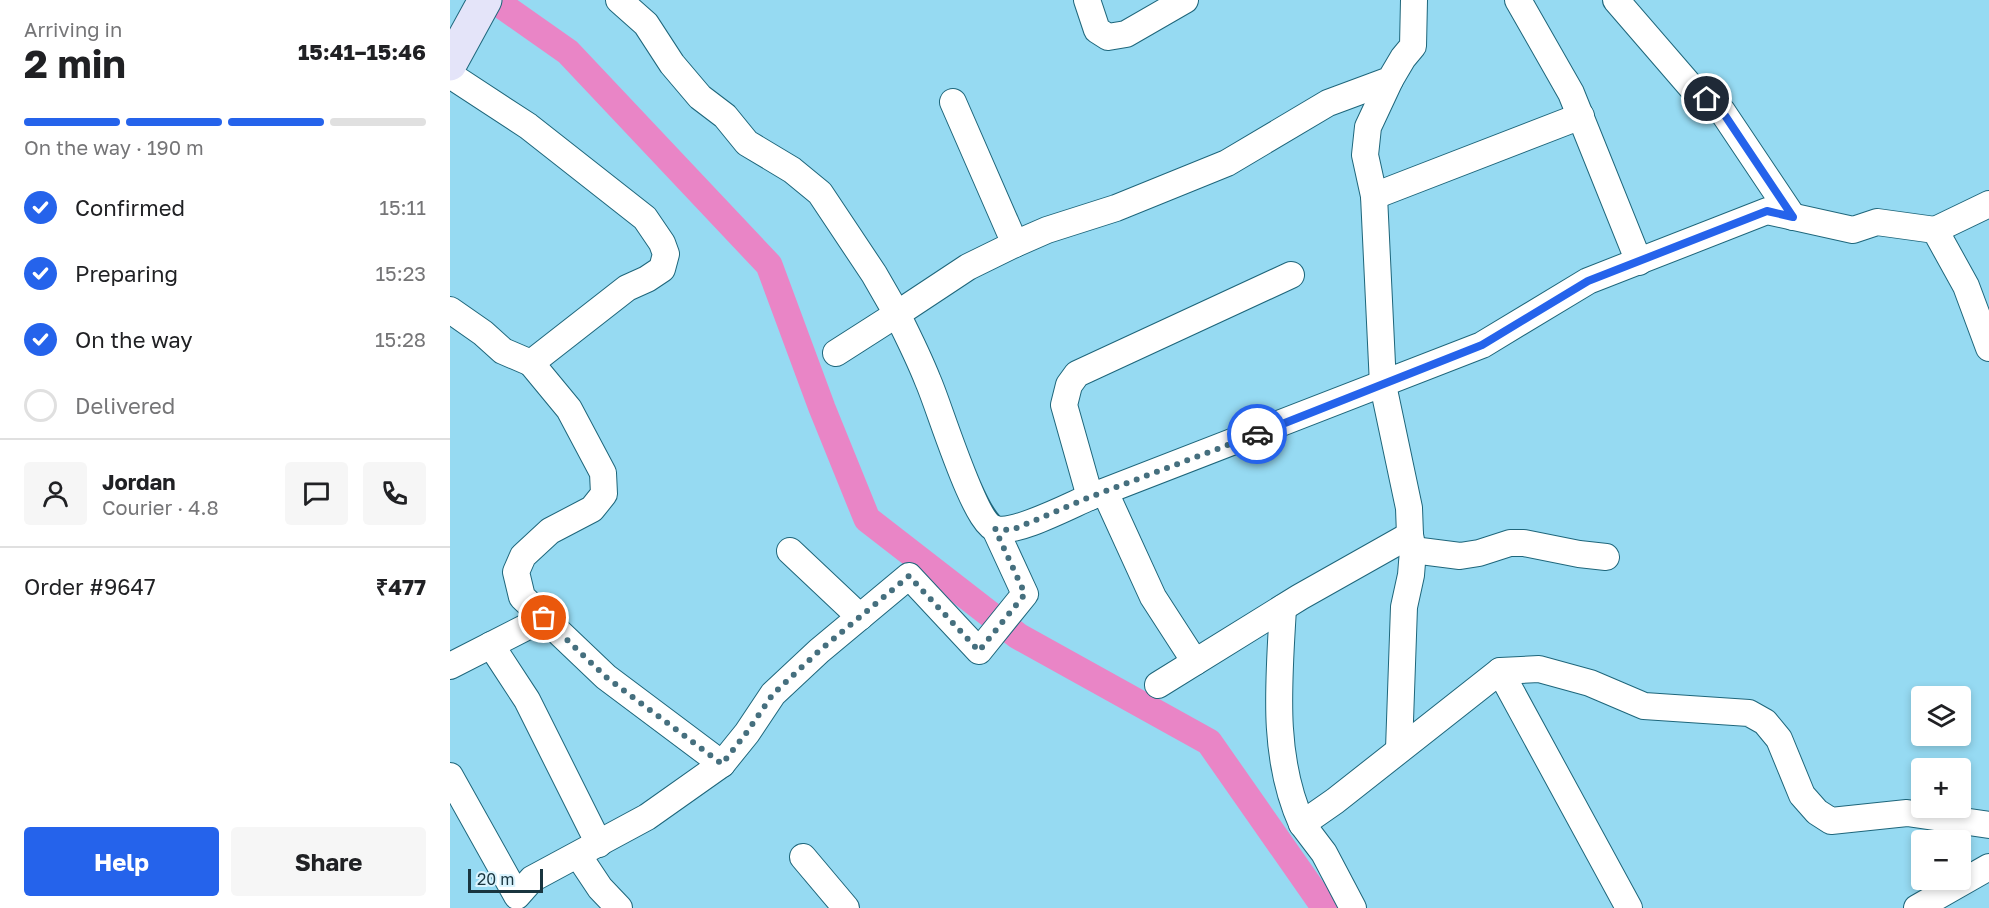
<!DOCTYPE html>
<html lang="en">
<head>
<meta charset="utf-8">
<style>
	:root { --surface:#fff; --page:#f6f6f6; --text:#202124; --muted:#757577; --line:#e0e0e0; --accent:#2563eb }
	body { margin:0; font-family:"Golos Text",sans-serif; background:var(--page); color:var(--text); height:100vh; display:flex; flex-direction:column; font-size:22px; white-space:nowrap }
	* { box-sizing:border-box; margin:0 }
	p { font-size:20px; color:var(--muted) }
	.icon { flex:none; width:33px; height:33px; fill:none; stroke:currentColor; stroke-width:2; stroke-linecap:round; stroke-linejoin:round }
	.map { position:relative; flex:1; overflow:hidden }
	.details { display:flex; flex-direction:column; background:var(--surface); width:450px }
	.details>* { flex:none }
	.buttons { position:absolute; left:1461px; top:686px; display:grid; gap:12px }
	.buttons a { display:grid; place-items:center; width:60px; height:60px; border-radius:6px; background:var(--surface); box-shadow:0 3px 9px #0003; font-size:30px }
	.scale { position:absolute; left:18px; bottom:15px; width:75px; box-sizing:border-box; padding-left:6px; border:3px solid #19353f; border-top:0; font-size:16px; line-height:21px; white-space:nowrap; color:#19353f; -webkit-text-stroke:4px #daf4fe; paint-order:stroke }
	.pin { position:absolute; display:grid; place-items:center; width:51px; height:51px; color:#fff; margin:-26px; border:3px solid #fff; border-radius:50%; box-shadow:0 2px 6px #0007 }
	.courier { position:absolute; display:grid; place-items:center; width:60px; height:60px; margin:-30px; border:4px solid #2563eb; border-radius:50%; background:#fff; color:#222; box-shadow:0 2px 8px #0007 }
	.overview em { font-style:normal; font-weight:700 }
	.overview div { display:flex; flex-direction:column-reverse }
	.overview { display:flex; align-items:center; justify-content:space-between; height:102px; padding:0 24px }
	h1 { font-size:39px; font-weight:700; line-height:45px }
	.bar { display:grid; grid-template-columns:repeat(4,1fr); gap:9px 6px; align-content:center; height:72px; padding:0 24px }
	.bar i { height:8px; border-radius:4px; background:var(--line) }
	.bar .selected { background:var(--accent) }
	.bar p { grid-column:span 4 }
	.line { display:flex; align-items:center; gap:15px; padding:0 24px; border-top:2px solid var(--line) }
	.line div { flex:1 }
	.round { display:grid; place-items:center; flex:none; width:63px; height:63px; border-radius:6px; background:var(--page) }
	ol { padding:0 24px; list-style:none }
	li { display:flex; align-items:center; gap:18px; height:66px }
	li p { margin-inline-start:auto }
	li .icon { padding:6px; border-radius:50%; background:var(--accent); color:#fff; stroke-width:4 }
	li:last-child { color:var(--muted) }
	li i { width:33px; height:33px; border:3px solid var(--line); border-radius:50% }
	.primary-button { display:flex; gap:12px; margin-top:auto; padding:12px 24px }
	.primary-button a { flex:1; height:69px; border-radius:6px; background:var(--accent); color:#fff; font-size:24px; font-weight:700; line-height:69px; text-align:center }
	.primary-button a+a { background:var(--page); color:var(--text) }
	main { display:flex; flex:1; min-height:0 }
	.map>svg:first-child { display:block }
</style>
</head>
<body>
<main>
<section class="details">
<div class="overview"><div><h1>2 min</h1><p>Arriving in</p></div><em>15:41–15:46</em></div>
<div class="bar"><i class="selected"></i><i class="selected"></i><i class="selected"></i><i></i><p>On the way · 190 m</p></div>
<ol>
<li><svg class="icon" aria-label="check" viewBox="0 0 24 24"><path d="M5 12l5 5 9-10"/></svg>Confirmed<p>15:11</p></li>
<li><svg class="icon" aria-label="check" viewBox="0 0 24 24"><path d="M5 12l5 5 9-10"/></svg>Preparing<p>15:23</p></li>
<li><svg class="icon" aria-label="check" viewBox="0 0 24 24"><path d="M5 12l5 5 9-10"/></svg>On the way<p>15:28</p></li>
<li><i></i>Delivered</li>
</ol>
<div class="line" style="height:108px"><a class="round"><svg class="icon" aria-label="person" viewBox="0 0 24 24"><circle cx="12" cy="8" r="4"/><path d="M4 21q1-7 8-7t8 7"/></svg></a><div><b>Jordan</b><p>Courier · 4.8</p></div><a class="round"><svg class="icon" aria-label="chat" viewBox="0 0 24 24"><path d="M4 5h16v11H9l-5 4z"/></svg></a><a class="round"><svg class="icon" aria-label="phone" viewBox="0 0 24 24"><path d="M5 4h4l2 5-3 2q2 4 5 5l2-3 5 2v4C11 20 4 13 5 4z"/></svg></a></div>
<div class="line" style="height:78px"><div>Order #9647</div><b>₹477</b></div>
<div class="primary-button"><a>Help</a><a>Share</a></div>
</section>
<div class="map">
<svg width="1539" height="908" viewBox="0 0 1539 908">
	<rect width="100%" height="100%" fill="#96daf2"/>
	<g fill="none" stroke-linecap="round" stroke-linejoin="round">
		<path stroke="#e985c6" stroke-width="27" d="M44,0L118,52L319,265L372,408L417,519L568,636L759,742L875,908"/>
		<g stroke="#1e667b" stroke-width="28">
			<g id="street">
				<path d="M169,0L196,24L222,64L250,97L275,116L297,143L342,170L370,193L424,274L447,314L386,353"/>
				<path d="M637,0L647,30L658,37L676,34L735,0"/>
				<path d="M1068,0L1121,93L1189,262"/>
				<path d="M1166,0L1242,88L1272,111L1343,217"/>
				<path d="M0,75L78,126L195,218L212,243L216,254L212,269L197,279L177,288L81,363L53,351L33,333L0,310"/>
				<path d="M940,80L918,127L915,155L924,196L933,385L959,508L960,535L963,550L961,575L954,607L949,749"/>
				<path d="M503,102L565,244"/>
				<path d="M924,196L1131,116"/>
				<path d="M1485,230L1539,204"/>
				<path d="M841,275L627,374L619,385L614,405L640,497L1032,345L1138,281L1317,211L1403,230L1427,222L1485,230L1516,286L1539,348"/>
				<path d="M81,363L119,409L153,473L154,494L142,509L100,531L73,556L66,572L72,597L156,677L272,764"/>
				<path d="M655,492L703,597L745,662"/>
				<path d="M640,497C619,506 566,534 546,529C524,524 489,405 478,381C469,358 458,336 447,314L518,267L565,244L597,230L666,208L777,163L878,103L940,80L953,58L963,46L964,0"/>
				<path d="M963,550L1010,556L1029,553L1060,543H1074L1129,554L1156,557"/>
				<path d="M340,551L410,617"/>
				<path d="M833,608C829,680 821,756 852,824L885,801L1050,671L1089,669L1140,683L1194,706L1299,713L1315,722L1329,739L1352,795L1367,812L1381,821L1457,813L1539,825"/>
				<path d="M41,645L77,700L149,844"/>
				<path d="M0,666L94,618"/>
				<path d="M1050,671L1179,908"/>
				<path d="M708,685L850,597L960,535"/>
				<path d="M0,776L67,896L82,879L197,817L272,764L297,733L323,694L369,651L459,576L529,651L575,594L545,529"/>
				<path d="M852,824L874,853L903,908"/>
				<path d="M128,855L150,888L169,908"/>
				<path d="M353,857L396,908"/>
				<path d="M1467,908L1539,867"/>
			</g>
		</g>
		<g stroke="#1e667b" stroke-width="35">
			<path id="secondary" d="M0,64L35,0"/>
		</g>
		<use href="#street" stroke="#fff" stroke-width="26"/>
		<use href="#secondary" stroke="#e4e4f9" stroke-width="33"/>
	</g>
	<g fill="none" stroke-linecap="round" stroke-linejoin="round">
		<path stroke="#456f7e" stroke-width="6" stroke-dasharray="0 10.8" d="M94,618L156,677L272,764L297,732L323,694L369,651L459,576L529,651L575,594L545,529L562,530L640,497L807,434"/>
		<path stroke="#2563eb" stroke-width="8" d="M807,434L1032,345L1138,281L1317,211L1343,217L1272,111L1257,99"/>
	</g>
</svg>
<div class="buttons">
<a><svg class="icon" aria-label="layers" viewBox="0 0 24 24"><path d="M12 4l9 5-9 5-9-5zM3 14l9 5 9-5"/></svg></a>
<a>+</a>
<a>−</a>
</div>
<div class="scale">20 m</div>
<div class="pin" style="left:94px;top:618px;background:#ea580c"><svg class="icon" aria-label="bag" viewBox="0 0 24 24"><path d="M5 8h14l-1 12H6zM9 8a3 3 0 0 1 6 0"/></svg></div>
<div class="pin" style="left:1257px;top:99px;background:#1f2937"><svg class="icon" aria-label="home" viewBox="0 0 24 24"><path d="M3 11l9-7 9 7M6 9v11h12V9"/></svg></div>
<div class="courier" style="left:807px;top:434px"><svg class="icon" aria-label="car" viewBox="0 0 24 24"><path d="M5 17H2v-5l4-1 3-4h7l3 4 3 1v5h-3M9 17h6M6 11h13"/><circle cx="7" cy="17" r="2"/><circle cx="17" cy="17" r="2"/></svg></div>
</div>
</main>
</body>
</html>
